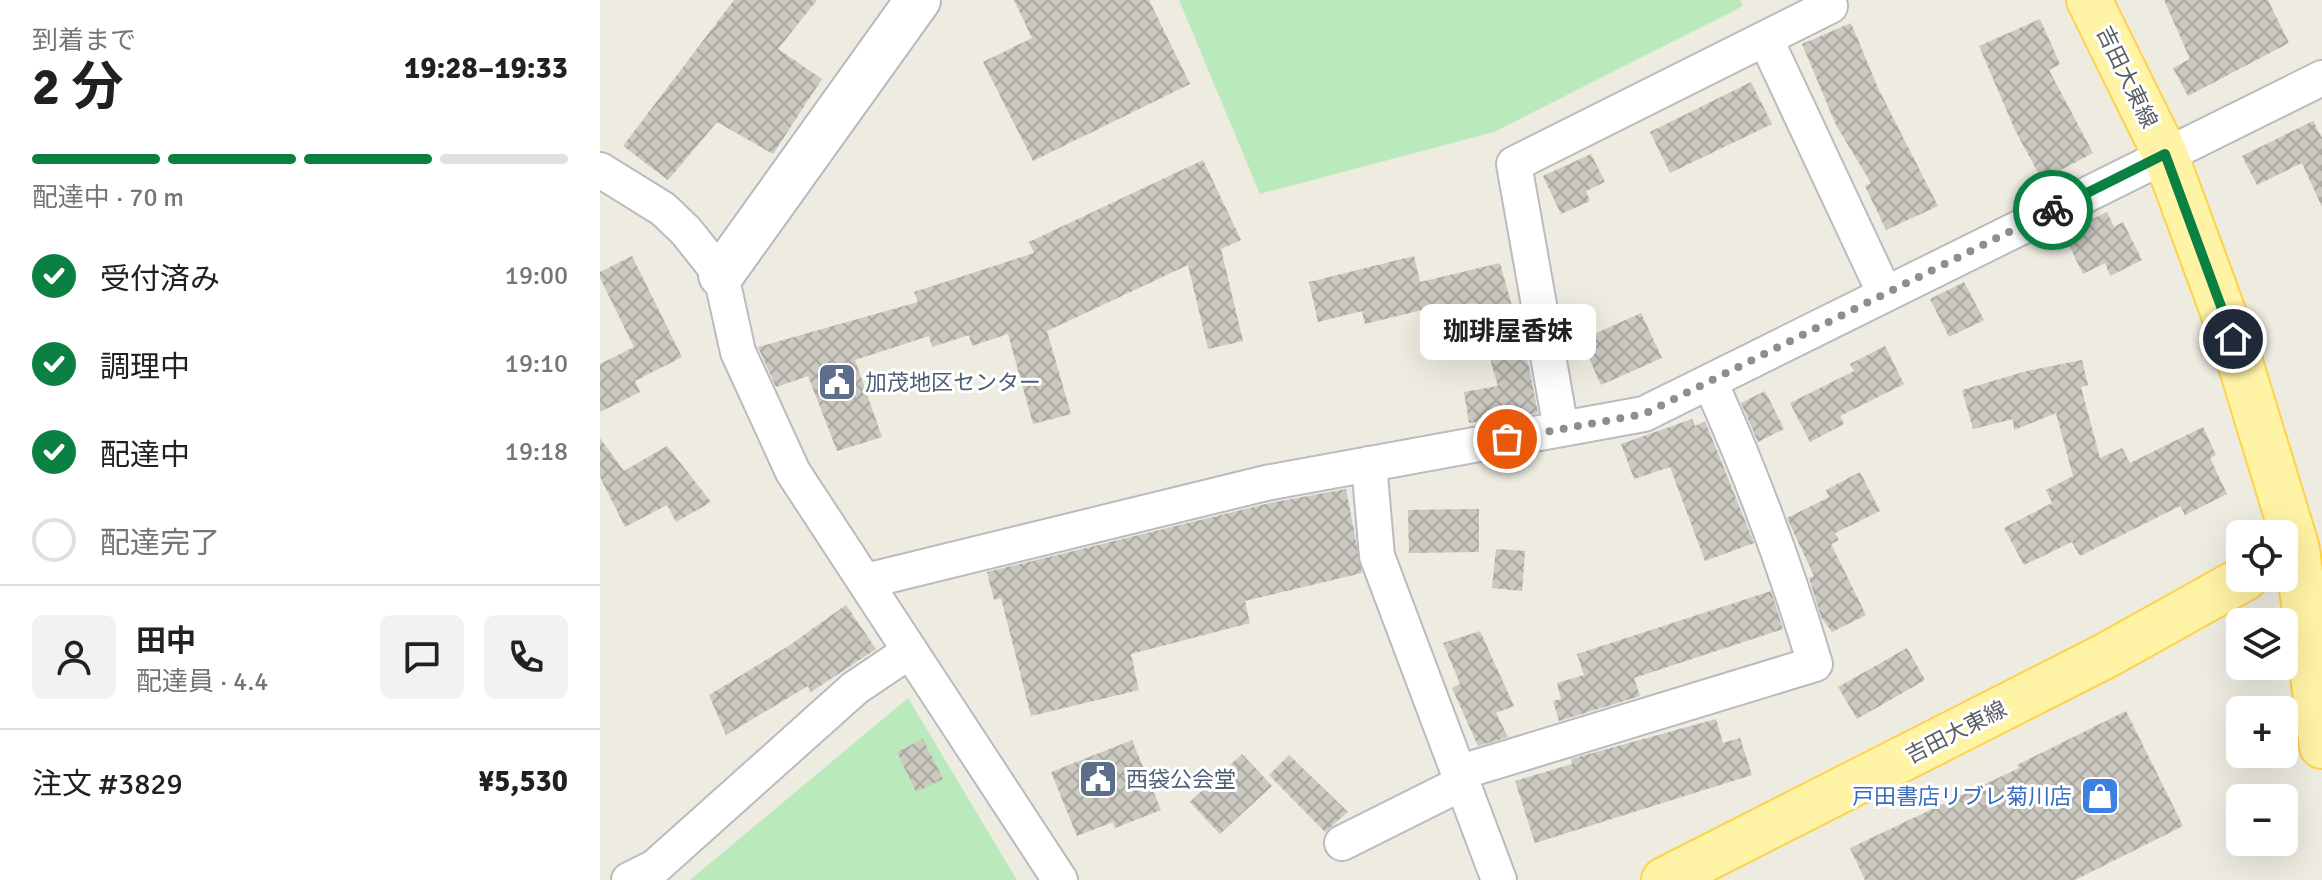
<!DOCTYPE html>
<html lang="ja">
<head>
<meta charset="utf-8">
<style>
	:root { --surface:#fff; --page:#f2f2f2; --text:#202124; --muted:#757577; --line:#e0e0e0; --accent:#0b8043 }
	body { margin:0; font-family:Signika,"Noto Sans JP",sans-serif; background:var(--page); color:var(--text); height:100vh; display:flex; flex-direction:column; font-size:30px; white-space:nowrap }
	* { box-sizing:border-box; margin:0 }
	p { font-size:26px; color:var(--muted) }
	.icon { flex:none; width:44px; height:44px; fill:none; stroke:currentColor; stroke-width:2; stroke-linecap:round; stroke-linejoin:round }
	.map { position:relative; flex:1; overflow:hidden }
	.panel { display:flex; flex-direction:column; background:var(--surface); width:600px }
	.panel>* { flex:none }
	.tools { position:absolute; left:1626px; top:520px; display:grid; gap:16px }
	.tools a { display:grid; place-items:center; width:72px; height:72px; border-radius:12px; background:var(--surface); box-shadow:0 8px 32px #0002; font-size:40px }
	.pin { position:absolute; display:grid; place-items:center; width:68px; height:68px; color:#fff; margin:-34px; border:4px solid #fff; border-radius:50%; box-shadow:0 2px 8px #0007 }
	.courier { position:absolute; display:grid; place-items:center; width:80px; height:80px; margin:-40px; border:6px solid #0b8043; border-radius:50%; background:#fff; color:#222; box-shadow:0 2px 10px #0007 }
	.bubble { position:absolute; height:56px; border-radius:12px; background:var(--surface); box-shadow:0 8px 32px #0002; font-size:26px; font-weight:700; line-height:56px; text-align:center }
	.summary em { font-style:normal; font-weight:700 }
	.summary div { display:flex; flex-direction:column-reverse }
	.summary { display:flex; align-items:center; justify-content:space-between; height:136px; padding:0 32px }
	h1 { font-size:52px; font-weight:700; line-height:60px }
	.bar { display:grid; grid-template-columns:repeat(4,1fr); gap:12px 8px; align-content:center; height:96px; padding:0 32px }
	.bar i { height:10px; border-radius:6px; background:var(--line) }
	.bar .on { background:var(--accent) }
	.bar p { grid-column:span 4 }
	.line { display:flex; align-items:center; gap:20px; padding:0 32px; border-top:2px solid var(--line) }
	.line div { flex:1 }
	.round { display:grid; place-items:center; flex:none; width:84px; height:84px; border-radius:12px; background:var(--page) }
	ol { padding:0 32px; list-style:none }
	li { display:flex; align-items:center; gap:24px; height:88px }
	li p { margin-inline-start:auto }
	li .icon { padding:8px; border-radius:50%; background:var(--accent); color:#fff; stroke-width:4 }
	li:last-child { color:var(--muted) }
	li i { width:44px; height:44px; border:4px solid var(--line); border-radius:50% }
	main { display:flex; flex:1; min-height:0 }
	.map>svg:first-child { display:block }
</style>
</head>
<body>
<main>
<section class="panel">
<div class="summary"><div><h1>2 分</h1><p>到着まで</p></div><em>19:28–19:33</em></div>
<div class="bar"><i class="on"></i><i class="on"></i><i class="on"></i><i></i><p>配達中 · 70 m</p></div>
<ol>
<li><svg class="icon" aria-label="check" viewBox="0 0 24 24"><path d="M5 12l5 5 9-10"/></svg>受付済み<p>19:00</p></li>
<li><svg class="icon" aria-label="check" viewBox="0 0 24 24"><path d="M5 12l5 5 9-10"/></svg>調理中<p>19:10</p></li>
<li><svg class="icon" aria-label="check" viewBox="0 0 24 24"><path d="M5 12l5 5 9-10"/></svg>配達中<p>19:18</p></li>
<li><i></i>配達完了</li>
</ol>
<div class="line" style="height:144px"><a class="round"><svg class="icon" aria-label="person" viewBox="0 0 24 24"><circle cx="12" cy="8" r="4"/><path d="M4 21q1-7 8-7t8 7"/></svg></a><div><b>田中</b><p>配達員 · 4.4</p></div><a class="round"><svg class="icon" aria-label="chat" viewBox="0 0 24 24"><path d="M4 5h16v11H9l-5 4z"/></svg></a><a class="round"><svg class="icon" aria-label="phone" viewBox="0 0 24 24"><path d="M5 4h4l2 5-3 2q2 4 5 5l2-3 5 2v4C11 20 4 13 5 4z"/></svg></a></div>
<div class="line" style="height:104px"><div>注文 #3829</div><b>¥5,530</b></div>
</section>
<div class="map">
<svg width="1722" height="880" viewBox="0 0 1722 880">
	<defs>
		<pattern id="building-cross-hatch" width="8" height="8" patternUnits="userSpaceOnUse" patternTransform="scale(2)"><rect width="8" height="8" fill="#cbc8c0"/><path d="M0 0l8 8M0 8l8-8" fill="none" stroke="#a8a6a0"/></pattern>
	</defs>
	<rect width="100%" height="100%" fill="#eeece1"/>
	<g fill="#bae9bb">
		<path d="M579,0H1140L1143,6L894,132L660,194Z"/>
		<path d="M308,698L417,880H90Z"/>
	</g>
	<g fill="url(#building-cross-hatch)">
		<path d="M134,0H217L178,49L222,79L173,154L117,122L68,180L23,146Z"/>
		<path d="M414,0H549L590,84L433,161L383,62L432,38Z"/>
		<path d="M1564,0H1668L1689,43L1588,96L1573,68L1590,59Z"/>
		<path d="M1440,19L1460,64L1449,70L1493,153L1442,180L1415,130L1379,46Z"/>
		<path d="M1251,23L1278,88L1338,206L1286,230L1265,186L1271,183L1236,125L1202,44Z"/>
		<path d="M1151,82L1172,124L1070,173L1050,132Z"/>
		<path d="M1713,121L1722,138V207L1702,163L1657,185L1642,156Z"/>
		<path d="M991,154L1005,182L986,191L990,201L961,214L943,176Z"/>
		<path d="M603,160L641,240L621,249L643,341L608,349L588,265L447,331L471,414L433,424L408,334L372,346L369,335L332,347L329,336L255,360L282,437L237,451L208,376L176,387L158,347L318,302L314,292L434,253L429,242Z"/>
		<path d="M1507,212L1514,227L1523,222L1542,260L1510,276L1505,263L1483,274L1463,233Z"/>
		<path d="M32,256L82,357L35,381L40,392L0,412V364L34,347L0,278V272Z"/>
		<path d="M814,256L820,282L900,263L929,367L938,413L869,423L864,392L898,386L873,303L839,311L838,306L765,324L762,311L718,322L709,282Z"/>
		<path d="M1364,282L1384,320L1349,337L1330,299Z"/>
		<path d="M1041,313L1062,358L1001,385L981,340Z"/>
		<path d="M1285,346L1304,384L1240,416L1244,424L1210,442L1190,403L1254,371L1250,364Z"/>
		<path d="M1482,360L1488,385L1481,387L1500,458L1522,448L1530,463L1603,427L1616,455L1610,458L1627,494L1585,515L1580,506L1480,556L1472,542L1424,565L1404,528L1452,503L1446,490L1473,476L1456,413L1414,430L1413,419L1373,429L1362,390L1427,371Z"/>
		<path d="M1165,391L1184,429L1158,442L1141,403Z"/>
		<path d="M1092,419L1095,426L1105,421L1154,543L1105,561L1070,467L1034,479L1021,444Z"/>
		<path d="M0,438L24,471L67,446L111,502L76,522L67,505L25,527L0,477Z"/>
		<path d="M1260,472L1280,511L1235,533L1239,540L1231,544L1266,615L1232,632L1221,617L1209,578L1214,576L1187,518L1229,497L1226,490Z"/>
		<path d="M746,489L762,573L645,601L650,623L531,654L539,690L431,716L401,598L394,600L387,572L670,503Z"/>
		<path d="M879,509V552L809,553L808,510Z"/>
		<path d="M896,549L925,551L922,591L892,588Z"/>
		<path d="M1171,591L1183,629L1034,678L1040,696L959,721L953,701L961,699L957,683L984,675L977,654Z"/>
		<path d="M246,605L276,649L211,692L208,686L126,735L109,695L187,647Z"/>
		<path d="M880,631L914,706L896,713L908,737L878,746L852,688L860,684L843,643Z"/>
		<path d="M1307,648L1325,680L1257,719L1238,687Z"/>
		<path d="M1526,711L1583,826L1475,880H1265L1250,848L1419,768L1417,765Z"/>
		<path d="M1116,719L1123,743L1140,738L1152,775L935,843L915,781L972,764L971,759Z"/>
		<path d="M323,739L343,779L316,792L297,752Z"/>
		<path d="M532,740L561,810L515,828L513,822L477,836L451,772Z"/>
		<path d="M642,754L672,786L620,834L590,802Z"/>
		<path d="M689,755L748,812L725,832L669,775Z"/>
	</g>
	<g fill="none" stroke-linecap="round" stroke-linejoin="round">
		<g stroke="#b9bbc1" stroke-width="38">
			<g id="street">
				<path d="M1166,40L1285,294"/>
				<path d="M0,170L63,209L86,231L121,275L138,352L193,472L460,880"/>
				<path d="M961,429L914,164L1230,6L1227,0"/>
				<path d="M769,464L777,556L899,880"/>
				<path d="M266,581L666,483L1044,414L1722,78"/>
				<path d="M861,772L1215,664C1186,567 1152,475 1110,382"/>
				<path d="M742,843L864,782"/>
				<path d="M29,880L55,867L255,688L310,651"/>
			</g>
		</g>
		<g stroke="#b7bac1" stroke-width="48">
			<path id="secondary" d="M121,275L318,0"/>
		</g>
		<g stroke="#ffd249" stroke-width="48">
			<g id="primary">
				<path d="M1489,0L1565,154L1633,339L1697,549L1722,746"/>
				<path d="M1064,880L1507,655L1645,578"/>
			</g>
		</g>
		<use href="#street" stroke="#fff" stroke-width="34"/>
		<use href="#secondary" stroke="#fff" stroke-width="44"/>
		<use href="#primary" stroke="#fff3a5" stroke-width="44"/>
	</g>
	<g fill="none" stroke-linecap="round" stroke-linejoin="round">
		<path stroke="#8d8f8f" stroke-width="8" stroke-dasharray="0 14.4" d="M907,439L1044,414L1453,210"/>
		<path stroke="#0b8043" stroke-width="10" d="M1453,210L1565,154L1633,339"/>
	</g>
	<defs>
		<g id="civic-square" transform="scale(2)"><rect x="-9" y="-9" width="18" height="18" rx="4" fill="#5c6f8a" stroke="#fff"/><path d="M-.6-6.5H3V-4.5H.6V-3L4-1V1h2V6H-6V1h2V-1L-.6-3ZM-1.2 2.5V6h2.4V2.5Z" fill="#fff"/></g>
		<g id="shop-square" transform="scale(2)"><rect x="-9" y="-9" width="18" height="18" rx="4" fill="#3f7fe0" stroke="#fff"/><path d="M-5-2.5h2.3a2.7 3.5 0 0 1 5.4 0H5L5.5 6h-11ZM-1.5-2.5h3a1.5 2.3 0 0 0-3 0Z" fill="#fff"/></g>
	</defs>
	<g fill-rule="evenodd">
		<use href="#civic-square" x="237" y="382"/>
		<use href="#civic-square" x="498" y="779"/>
		<use href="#shop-square" x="1500" y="796"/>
	</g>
	<g text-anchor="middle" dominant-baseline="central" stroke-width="6" stroke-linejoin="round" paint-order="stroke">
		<g font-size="22" fill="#595d63" stroke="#fff">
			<text transform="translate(1527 77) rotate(64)">吉田大東線</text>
			<text transform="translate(1356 732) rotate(-27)">吉田大東線</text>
		</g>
		<g font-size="22" fill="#4e5e75" stroke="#fff" text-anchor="start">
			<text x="265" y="382">加茂地区センター</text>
			<text x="526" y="779">西袋公会堂</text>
		</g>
		<g font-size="22" fill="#366cbe" stroke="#fff" text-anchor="end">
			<text x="1472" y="796">戸田書店リブレ菊川店</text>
		</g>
	</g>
</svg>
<div class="tools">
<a><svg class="icon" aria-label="locate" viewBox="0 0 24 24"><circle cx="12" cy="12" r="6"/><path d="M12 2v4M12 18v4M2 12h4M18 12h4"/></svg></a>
<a><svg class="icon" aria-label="layers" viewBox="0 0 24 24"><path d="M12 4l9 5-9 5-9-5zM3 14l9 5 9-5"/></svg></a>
<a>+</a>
<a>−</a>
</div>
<div class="pin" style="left:907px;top:439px;background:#ea580c"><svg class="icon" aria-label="bag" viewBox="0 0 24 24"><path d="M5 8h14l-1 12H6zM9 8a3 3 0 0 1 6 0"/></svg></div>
<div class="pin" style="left:1633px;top:339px;background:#1f2937"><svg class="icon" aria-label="home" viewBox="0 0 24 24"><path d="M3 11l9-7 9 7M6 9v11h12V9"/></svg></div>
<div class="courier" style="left:1453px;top:210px"><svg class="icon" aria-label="bike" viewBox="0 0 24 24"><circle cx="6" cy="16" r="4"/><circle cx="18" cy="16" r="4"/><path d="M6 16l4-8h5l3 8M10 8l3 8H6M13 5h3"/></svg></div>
<div class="bubble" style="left:820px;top:304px;width:176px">珈琲屋香妹</div>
</div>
</main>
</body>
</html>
